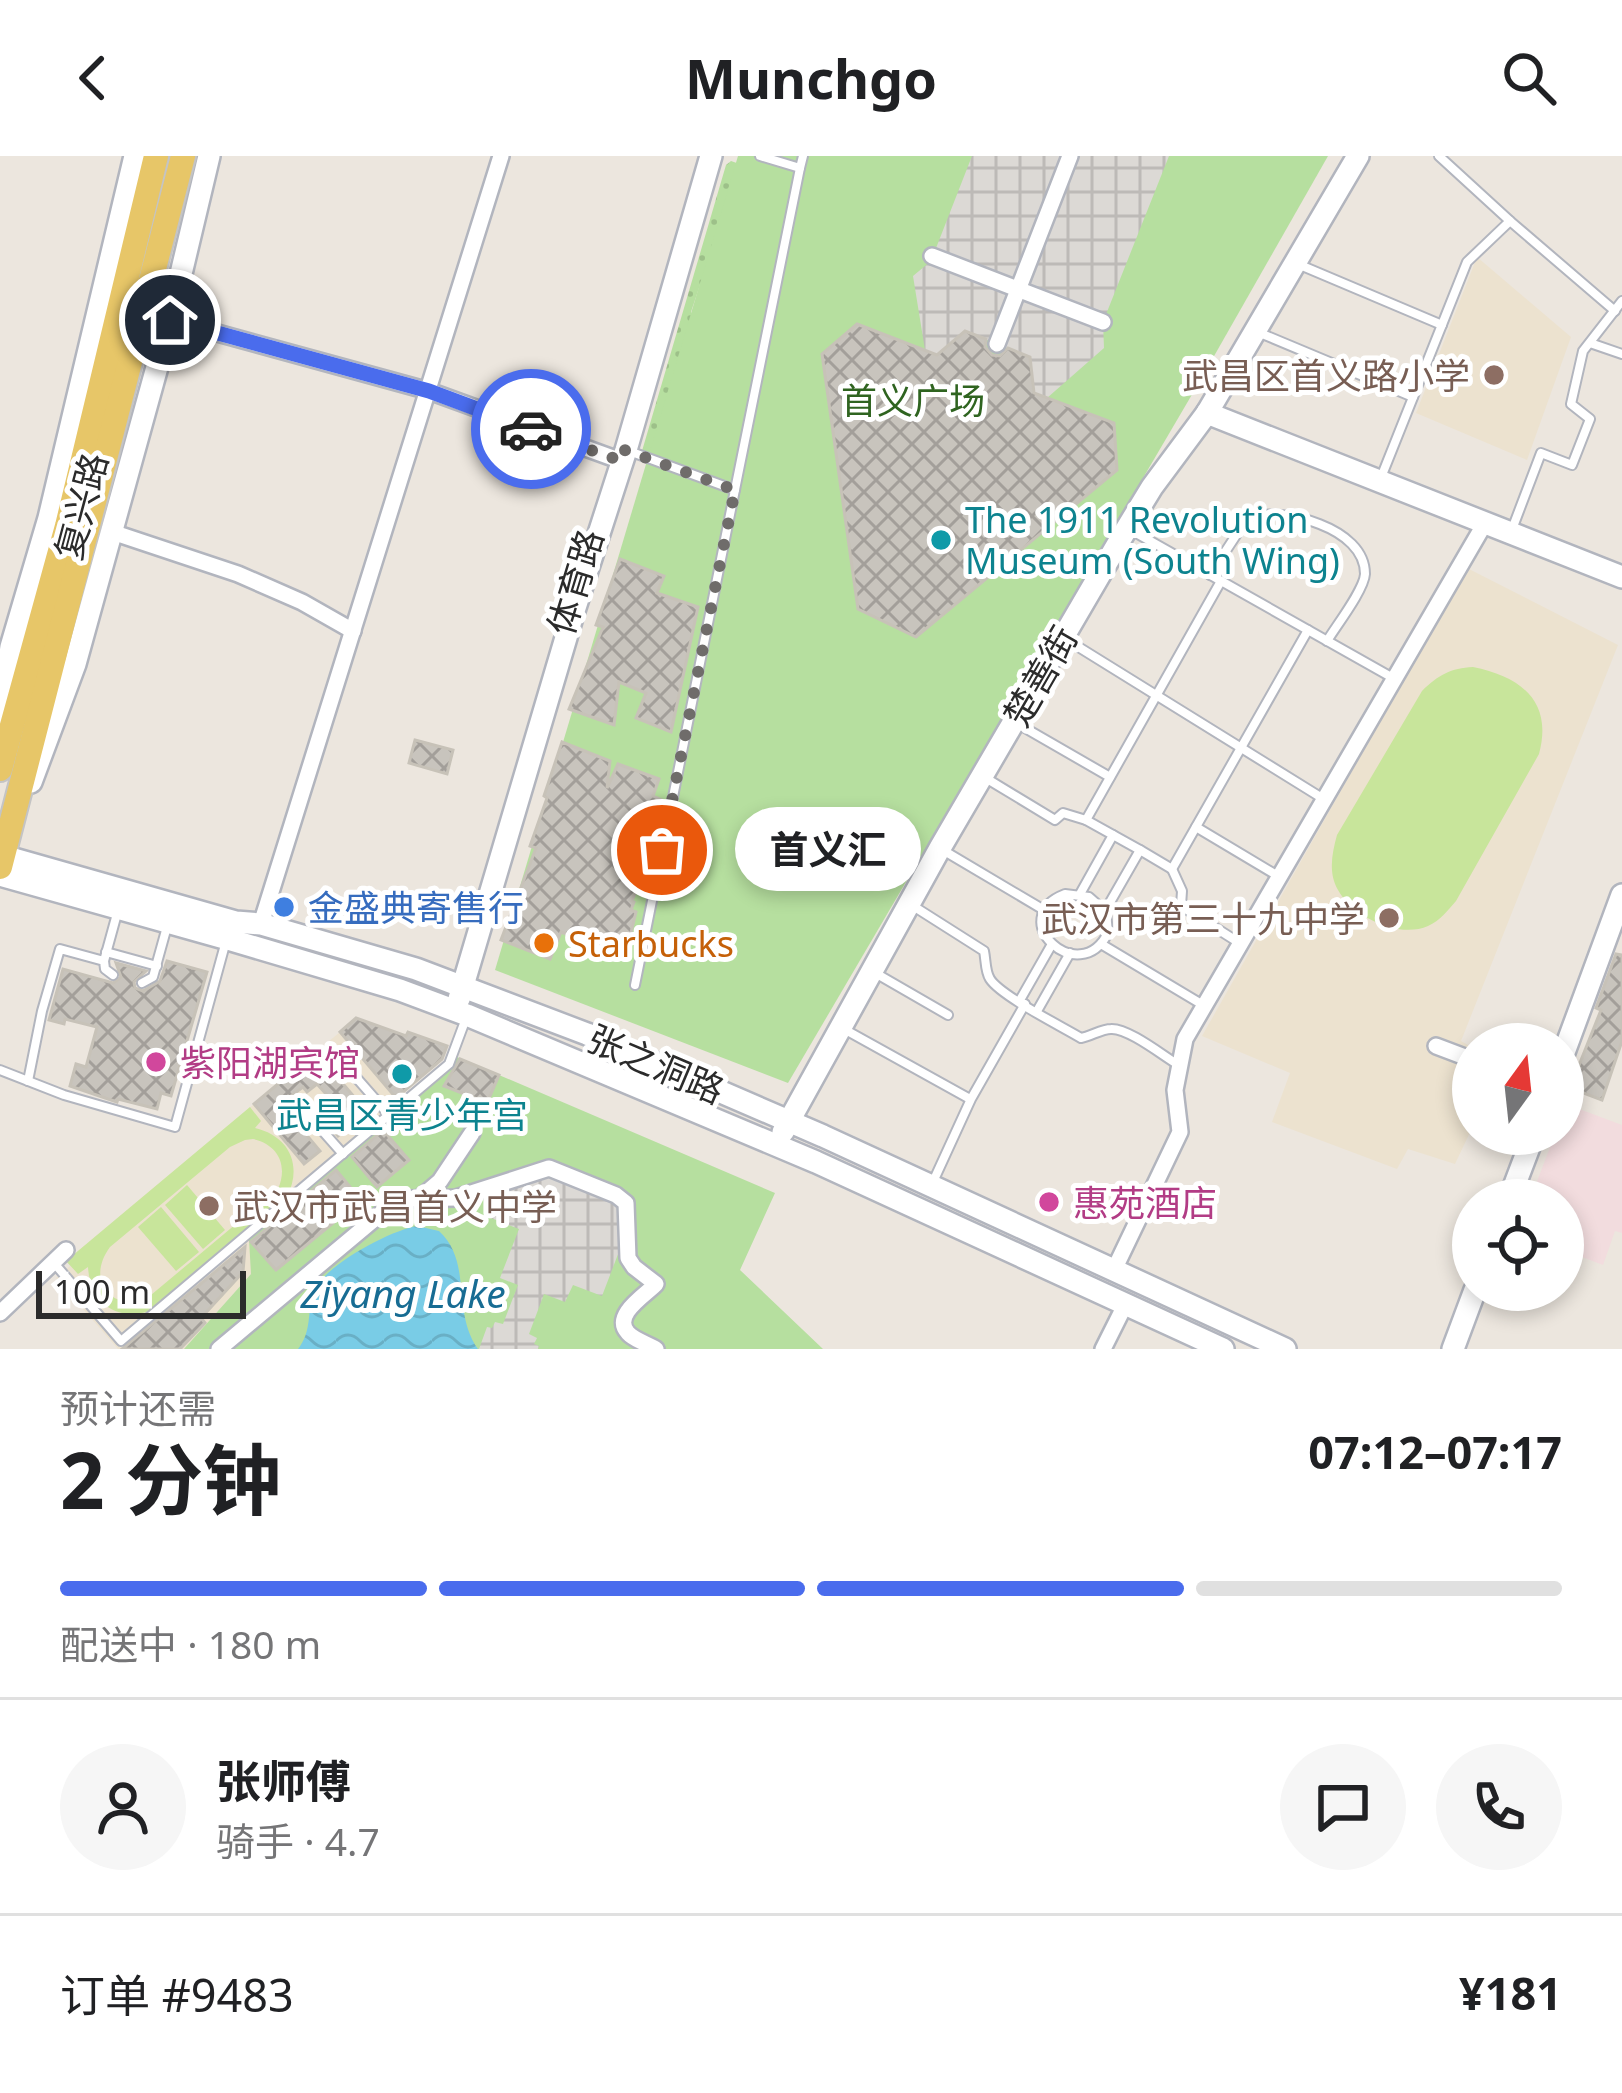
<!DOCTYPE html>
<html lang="zh">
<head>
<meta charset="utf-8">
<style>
	:root { --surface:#fff; --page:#f6f6f6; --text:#202124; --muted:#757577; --line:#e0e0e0; --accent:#4a6ced }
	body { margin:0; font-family:"Noto Sans","Noto Sans SC",sans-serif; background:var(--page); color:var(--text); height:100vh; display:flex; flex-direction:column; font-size:45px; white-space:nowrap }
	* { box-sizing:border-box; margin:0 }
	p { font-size:39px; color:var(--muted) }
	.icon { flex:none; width:66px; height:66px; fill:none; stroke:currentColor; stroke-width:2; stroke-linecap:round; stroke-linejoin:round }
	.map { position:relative; height:1193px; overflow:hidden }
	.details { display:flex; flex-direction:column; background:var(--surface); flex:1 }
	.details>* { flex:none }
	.needle { width:78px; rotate:15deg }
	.fabs { position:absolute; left:1452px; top:867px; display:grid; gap:24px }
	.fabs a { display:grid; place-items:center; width:132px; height:132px; border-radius:50%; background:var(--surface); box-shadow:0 6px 18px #0003; font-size:60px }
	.scale { position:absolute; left:36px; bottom:30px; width:210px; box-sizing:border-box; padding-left:12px; border:6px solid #2b2b2b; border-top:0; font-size:33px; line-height:42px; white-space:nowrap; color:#2b2b2b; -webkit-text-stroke:9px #fff; paint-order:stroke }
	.pin { position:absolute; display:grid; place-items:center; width:102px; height:102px; color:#fff; margin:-51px; border:6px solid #fff; border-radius:50%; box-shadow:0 3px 12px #0007 }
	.courier { position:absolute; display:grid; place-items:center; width:120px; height:120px; margin:-60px; border:9px solid #4a6ced; border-radius:50%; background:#fff; color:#222; box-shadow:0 3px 15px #0007 }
	.bubble { position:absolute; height:84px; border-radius:42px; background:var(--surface); box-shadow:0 6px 18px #0003; font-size:39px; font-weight:700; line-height:84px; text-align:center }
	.headline em { font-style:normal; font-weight:700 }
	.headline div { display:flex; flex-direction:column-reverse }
	.headline { display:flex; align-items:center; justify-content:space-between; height:204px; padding:0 60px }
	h1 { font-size:78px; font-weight:700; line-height:90px }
	.bar { display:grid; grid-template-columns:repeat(4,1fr); gap:18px 12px; align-content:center; height:144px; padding:0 60px }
	.bar i { height:15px; border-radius:9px; background:var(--line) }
	.bar .on { background:var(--accent) }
	.bar p { grid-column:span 4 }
	.line { display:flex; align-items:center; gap:30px; padding:0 60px; border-top:3px solid var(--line) }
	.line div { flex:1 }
	.round { display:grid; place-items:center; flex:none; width:126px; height:126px; border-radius:63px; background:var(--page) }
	header { display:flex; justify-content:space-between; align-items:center; height:156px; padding:0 60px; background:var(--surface); font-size:54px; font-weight:700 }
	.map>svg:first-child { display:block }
</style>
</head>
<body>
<header><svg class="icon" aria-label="back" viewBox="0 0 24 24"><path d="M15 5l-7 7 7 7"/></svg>Munchgo<svg class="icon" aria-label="search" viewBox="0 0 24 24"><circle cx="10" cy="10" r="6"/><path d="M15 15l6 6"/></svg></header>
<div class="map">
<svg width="1622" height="1193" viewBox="0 0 1622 1193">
	<defs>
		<pattern id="grass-dots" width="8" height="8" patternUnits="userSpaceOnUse" patternTransform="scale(3)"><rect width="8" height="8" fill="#b6df9f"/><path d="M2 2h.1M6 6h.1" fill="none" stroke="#9dc089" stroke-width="1.8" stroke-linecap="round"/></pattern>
		<pattern id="plaza-grid" width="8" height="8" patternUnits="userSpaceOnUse" patternTransform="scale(3)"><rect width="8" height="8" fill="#dcd9d5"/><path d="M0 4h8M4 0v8" fill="none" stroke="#bdbab7"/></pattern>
		<pattern id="water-waves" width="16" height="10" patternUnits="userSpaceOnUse" patternTransform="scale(3)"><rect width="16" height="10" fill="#79cce6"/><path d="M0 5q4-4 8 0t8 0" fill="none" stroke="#69afc5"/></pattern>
		<pattern id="building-cross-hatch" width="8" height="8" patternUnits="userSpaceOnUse" patternTransform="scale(3)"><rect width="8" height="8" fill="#c8c4bd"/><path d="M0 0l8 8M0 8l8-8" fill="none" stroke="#a39f9a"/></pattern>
	</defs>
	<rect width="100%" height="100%" fill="#ece6de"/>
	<g fill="#ece2cf">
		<path d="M1477,101L1571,181L1527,304L1416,257Z"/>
		<path d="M1467,412L1618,489L1461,885L1473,892V970L1455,1008L1408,993L1397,1013L1272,966L1290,917L1202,880Z"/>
		<path d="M340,876L397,944L450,900L453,891L459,894L453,910L251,1118L184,1193H118L56,1122L70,1110L66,1105Z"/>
	</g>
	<path fill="#f2dcde" d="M1566,948L1622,969V1077L1615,1075L1603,1109L1563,1094V1044H1530L1555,978H1563V956Z"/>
	<path fill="url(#grass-dots)" d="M731,5L783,23L716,81L691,156L722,323L642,295L726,9Z"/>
	<g fill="#b6df9f">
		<path d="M738,0H1328L1197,230L788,927L495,814Z"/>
		<path d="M457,901L775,1037L740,1114L823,1193H184L251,1118L249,1083L453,910Z"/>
	</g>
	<g fill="#c8e59b" fill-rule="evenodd">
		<path d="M1473,511C1522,521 1553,546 1539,598L1456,745C1448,754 1440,765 1428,770C1399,783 1353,761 1338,734C1328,717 1332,697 1337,679L1422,535C1438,519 1451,512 1473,511Z"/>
		<path d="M250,951L261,965L255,972C289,980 303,1009 287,1041L150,1155C116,1166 90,1146 88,1111L78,1118L66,1105ZM253,983C279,989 288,1010 278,1033L145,1144C107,1154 87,1122 110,1091L230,991L245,984Z"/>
		<path d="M187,1029L225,1074L203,1093L165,1049Z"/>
		<path d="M161,1051L199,1096L176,1115L138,1071Z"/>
	</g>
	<g fill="url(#plaza-grid)">
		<path d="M972,0H1169L1103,166L1104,192L1047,242L1034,237L1029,201L965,175L937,199L925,194L913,120L931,105Z"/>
		<path d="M549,1019L615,1045L622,1053L620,1093L602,1140L573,1129L565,1146L544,1138L529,1178L537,1182L534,1188L539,1190L538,1193H479L487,1171L492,1172L495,1166L503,1168L518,1129L500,1122L519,1073L491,1062L501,1036Z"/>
	</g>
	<path fill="url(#water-waves)" d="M417,1070L439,1075C473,1106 451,1155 478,1193H298C312,1175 307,1158 313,1138C320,1111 391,1074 417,1070Z"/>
	<g fill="url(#building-cross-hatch)" stroke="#c7c2b8" stroke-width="3">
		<path d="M857,168L937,199L965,175L986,183L985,191L992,199L1000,200L1008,192L1030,201L1034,237L1114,267L1117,314L916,481L858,453L822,198Z"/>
		<path d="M620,403L664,420L657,437L698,451L671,576L636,562L646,537L619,526L614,569L569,553L603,471L596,469Z"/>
		<path d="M415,584L453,594L447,618L409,607Z"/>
		<path d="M562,586L610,605L607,632L618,608L659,623L653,640L662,644L652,673L645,712L632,745L634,746L631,754L636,756L625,801L561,776L550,803L501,784L536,692L530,690L547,642L544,640Z"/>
		<path d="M1616,798L1622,799V885L1602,944L1570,932L1601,854L1596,852Z"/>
		<path d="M167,805L207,816L171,940L161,937L157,953L118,943L117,946L70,930L76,908L86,911L97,871L65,863L64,868L49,864L63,813L113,827L121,821L116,807L146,815L134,826L135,832L143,835L160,825Z"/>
		<path d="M356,862L406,880L408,876L447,890L442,903L396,942L340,876Z"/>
		<path d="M316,896L367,956L338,980L321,961L336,949L317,928L307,936L303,931L292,939L283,951L320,995L304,1008L254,948Z"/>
		<path d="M460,903L499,919L487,947L444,930Z"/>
		<path d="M383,974L409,1004L377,1031L352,1001Z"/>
		<path d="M336,1014L361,1044L276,1114L251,1086Z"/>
		<path d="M245,1091L243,1116L201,1162L205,1167L180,1193H122Z"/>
	</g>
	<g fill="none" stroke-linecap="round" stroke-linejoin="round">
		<g stroke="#b2b5be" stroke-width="12">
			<g id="lane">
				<path d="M1439,0L1510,65L1615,155"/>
				<path d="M800,12L803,0"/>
				<path d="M1300,109L1442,169"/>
				<path d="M1260,177L1413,241"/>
				<path d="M1590,187L1622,198"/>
				<path d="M629,295L735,334"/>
				<path d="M1380,324L1467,106L1510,65"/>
				<path d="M1129,373L1393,522"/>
				<path d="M1511,376L1541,297L1572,309L1590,263L1571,248L1583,195L1622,145"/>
				<path d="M1210,419L1248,361C1283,351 1365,371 1365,418C1364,434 1336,470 1327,485"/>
				<path d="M1064,482L1322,642"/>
				<path d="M1018,568L1110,621"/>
				<path d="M984,621L1055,664L1063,657L1086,664"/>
				<path d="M1196,671L1278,720"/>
				<path d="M1113,679L1140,694"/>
				<path d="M941,693L1044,754"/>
				<path d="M1172,713L1182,735L1181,750L1238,786"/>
				<path d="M1065,738L1089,741L1106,756L1108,777C1079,834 1003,762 1065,738Z"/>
				<path d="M1080,738L1113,679L1086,664L1221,425"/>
				<path d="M910,748L984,795C986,804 985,815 990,823C1001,840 1061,870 1081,882C1091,880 1102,873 1111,873C1128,872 1162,899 1177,908"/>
				<path d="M1105,755L1140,694L1172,713L1308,474"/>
				<path d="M1101,788L1203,849"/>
				<path d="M106,796L157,810"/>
				<path d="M104,805L118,754"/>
				<path d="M877,818L948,859"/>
				<path d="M142,827L153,821L168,767"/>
				<path d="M635,829L800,12L760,0"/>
				<path d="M1020,844L1052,788"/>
				<path d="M1037,855L1070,797"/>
				<path d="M842,872L970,943"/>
				<path d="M333,895L389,959"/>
				<path d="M0,914L64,939L175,971L226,785"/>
				<path d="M28,925L42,855L60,793L104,805L105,813L113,819"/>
				<path d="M297,946L343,998"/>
				<path d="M932,1028L971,943L1025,848"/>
				<path d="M54,1107L121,1185L449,908L465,865"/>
			</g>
		</g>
		<g stroke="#b2b5be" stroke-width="20">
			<g id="street">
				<path d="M932,100L1103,166"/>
				<path d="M170,164L429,235L613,302"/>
				<path d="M997,188L1070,0"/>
				<path d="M112,376L238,418L302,446L353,475"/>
				<path d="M261,768L501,0"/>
				<path d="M1436,890L1473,904"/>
				<path d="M420,1042L440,1025L472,977"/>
				<path d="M1114,1114L1180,976L1175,934L1185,883L1485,367"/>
				<path d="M0,1157L66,1094"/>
				<path d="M219,1193L390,1050L408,1043L456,1042L549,1012L616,1039L626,1047L628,1102L634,1111L656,1128C647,1138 611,1159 628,1177C634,1184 648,1188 656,1193"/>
				<path d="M1103,1193L1126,1147"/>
			</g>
		</g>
		<g stroke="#b2b5be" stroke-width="26">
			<g id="secondary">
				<path d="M1207,257L1622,421"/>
				<path d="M0,560L11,491L49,362L135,0"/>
				<path d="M31,626L75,508L170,164L209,0"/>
				<path d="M0,699L236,766L261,768L416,813L587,878L823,980L1285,1193"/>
				<path d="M0,719L231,784L400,834L467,859L816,1006L1223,1193"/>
				<path d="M459,843L573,458L626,294L711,0"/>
				<path d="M1563,899L1622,739"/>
				<path d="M783,976L940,692L1127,372L1152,331L1207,257L1358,0"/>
				<path d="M1509,1044L1534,978"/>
				<path d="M1453,1193L1475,1134"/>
			</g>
		</g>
		<g stroke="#c4c4c4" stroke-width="28">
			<g id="primary">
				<path d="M0,613L67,370L156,0"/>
				<path d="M0,711L183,0"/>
			</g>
		</g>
		<use href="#lane" stroke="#fff" stroke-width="8"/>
		<use href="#street" stroke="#fff" stroke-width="15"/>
		<use href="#secondary" stroke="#fff" stroke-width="21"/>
		<use href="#primary" stroke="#e7c668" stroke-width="24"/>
	</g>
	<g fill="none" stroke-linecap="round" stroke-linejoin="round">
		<path stroke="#6f6c6a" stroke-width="12" stroke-dasharray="0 21.6" d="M531,273L613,302L616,291L735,334L662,694"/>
		<path stroke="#4a6ced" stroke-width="15" d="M170,164L429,235L531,273"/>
	</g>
	<g fill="#8d6e63" stroke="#fff" stroke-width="4.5">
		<circle cx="1494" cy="219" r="12"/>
		<circle cx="1389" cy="762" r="12"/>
		<circle cx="209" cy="1050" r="12"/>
	</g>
	<g fill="#0f9aa8" stroke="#fff" stroke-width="4.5">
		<circle cx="941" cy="384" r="12"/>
		<circle cx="402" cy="918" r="12"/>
	</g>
	<circle fill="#3f7fe0" stroke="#fff" stroke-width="4.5" cx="284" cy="751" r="12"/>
	<circle fill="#e8710a" stroke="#fff" stroke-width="4.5" cx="544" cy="787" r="12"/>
	<g fill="#d1479c" stroke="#fff" stroke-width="4.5">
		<circle cx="156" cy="906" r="12"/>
		<circle cx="1049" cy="1046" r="12"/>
	</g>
	<g text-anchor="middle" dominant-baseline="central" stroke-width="10" stroke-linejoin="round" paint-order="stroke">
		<g font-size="36" fill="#785e54" stroke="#fff" text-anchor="end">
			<text x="1470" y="219">武昌区首义路小学</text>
			<text x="1365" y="762">武汉市第三十九中学</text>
			<text x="233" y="1050" text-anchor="start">武汉市武昌首义中学</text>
		</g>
		<g font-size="36" fill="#2f6420" stroke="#fff">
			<text x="913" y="244">首义广场</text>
		</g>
		<g font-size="36" fill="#2b2b2b" stroke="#fff">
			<text transform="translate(81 350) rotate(-75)">复兴路</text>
			<text transform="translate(575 426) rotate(-73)">体育路</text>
			<text transform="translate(1040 520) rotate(-60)">楚善街</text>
			<text transform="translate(656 908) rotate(23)">张之洞路</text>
		</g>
		<g font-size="36" fill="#0d838f" stroke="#fff" text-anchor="start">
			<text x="965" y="363">The 1911 Revolution<tspan x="965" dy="41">Museum (South Wing)</tspan></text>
			<text x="402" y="958" text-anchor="middle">武昌区青少年宫</text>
		</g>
		<g font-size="36" fill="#366cbe" stroke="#fff" text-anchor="start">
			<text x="308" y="751">金盛典寄售行</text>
		</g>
		<g font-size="36" fill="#c56008" stroke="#fff" text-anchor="start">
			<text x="568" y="787">Starbucks</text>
		</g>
		<g font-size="36" fill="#b23c85" stroke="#fff" text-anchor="start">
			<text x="180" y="906">紫阳湖宾馆</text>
			<text x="1073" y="1046">惠苑酒店</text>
		</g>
		<g font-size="39" font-style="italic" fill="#176c93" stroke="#fff">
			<text x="403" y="1136">Ziyang Lake</text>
		</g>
	</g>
</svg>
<div class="fabs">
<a><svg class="needle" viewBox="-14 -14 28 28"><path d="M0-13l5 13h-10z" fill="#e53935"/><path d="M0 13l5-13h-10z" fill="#757577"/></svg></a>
<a><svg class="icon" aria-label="locate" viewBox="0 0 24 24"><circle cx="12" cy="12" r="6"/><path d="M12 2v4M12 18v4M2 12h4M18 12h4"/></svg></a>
</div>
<div class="scale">100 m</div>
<div class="pin" style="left:662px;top:694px;background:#ea580c"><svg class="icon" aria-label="bag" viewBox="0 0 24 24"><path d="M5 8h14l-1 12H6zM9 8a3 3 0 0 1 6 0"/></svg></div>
<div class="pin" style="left:170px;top:164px;background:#1f2937"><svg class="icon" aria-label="home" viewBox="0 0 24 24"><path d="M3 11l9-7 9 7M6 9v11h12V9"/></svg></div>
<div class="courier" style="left:531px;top:273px"><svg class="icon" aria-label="car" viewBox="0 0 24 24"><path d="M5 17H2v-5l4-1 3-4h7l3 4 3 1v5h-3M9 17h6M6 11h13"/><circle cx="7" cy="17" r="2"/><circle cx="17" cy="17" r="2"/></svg></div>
<div class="bubble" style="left:735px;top:651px;width:186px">首义汇</div>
</div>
<section class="details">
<div class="headline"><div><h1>2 分钟</h1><p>预计还需</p></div><em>07:12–07:17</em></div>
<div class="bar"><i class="on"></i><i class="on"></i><i class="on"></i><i></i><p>配送中 · 180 m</p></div>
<div class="line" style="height:216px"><a class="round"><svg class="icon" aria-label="person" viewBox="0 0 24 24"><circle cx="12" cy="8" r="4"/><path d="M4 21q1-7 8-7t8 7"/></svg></a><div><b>张师傅</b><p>骑手 · 4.7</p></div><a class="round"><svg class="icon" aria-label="chat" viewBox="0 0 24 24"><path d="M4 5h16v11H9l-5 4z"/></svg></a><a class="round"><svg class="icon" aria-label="phone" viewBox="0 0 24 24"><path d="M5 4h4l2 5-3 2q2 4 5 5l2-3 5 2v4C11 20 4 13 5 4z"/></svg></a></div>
<div class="line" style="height:156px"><div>订单 #9483</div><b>¥181</b></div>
</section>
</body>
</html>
